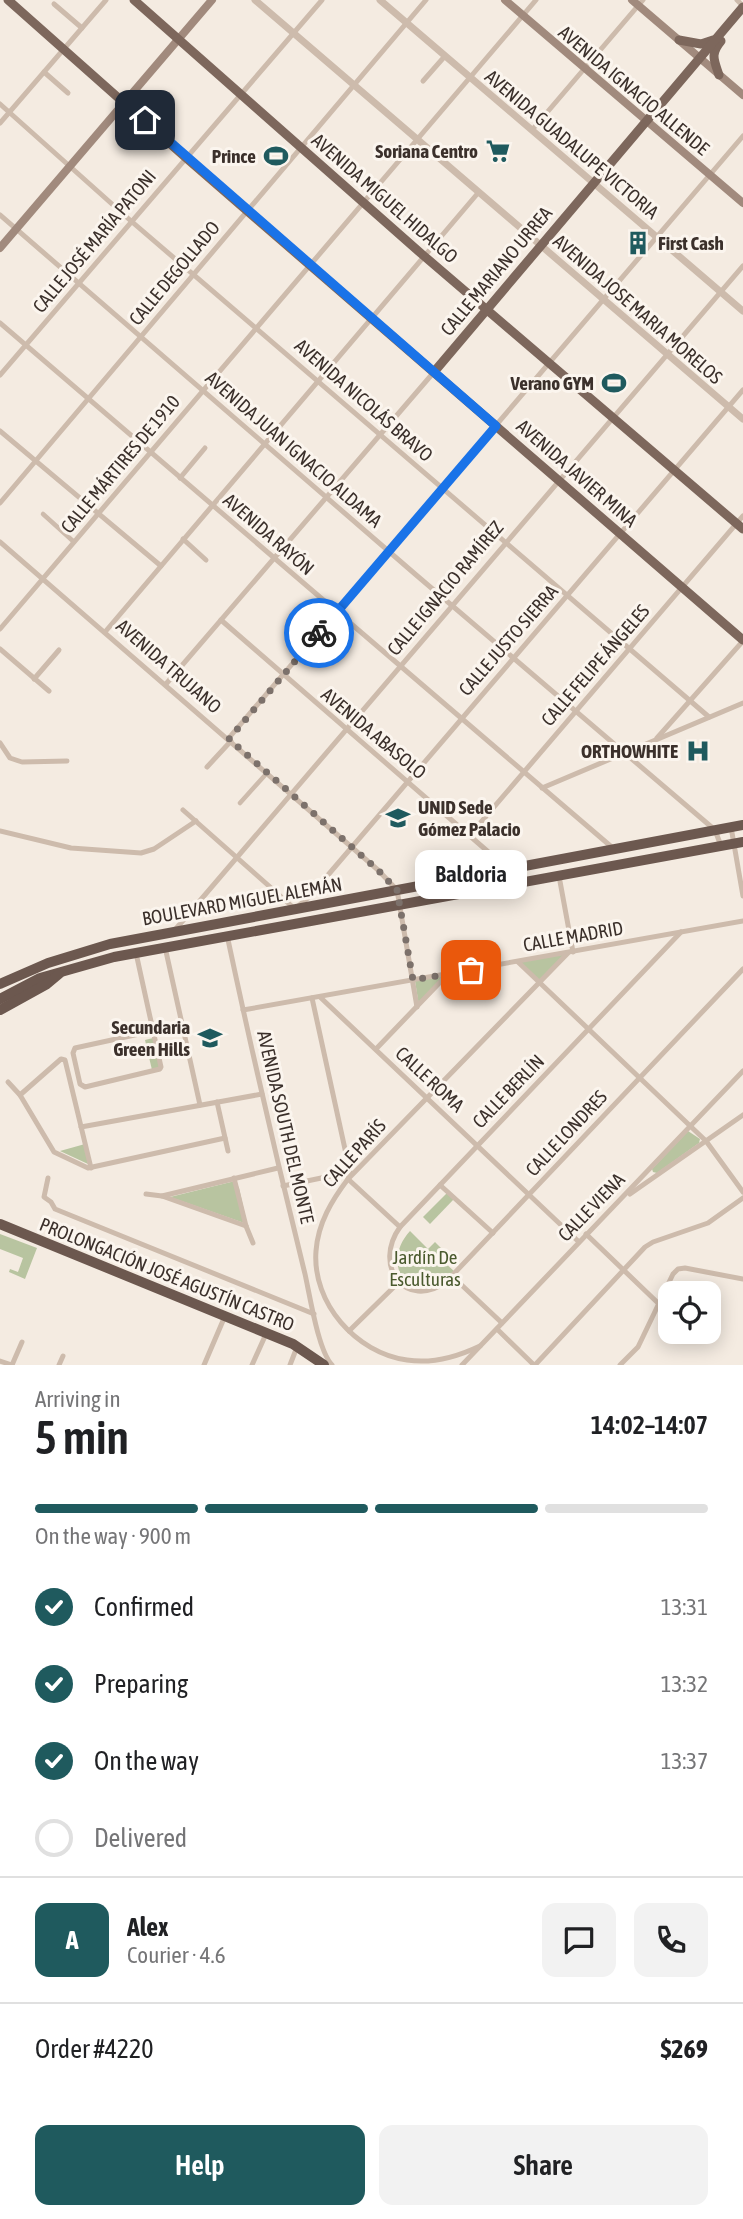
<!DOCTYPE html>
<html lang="en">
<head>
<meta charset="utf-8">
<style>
	:root { --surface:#fff; --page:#f2f2f2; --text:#202124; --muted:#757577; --line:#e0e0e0; --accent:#1f5a5e }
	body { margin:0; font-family:"Asap Condensed",sans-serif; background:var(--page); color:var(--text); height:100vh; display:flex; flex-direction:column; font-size:26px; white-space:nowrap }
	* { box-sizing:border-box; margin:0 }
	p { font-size:23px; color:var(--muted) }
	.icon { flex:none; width:38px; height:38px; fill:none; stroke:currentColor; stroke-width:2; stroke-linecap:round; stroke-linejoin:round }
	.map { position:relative; height:1365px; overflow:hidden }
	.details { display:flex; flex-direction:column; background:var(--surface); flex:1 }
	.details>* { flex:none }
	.tools { position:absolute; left:658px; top:1281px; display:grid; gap:14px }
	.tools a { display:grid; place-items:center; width:63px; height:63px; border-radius:14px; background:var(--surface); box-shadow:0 4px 18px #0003; font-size:35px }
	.pin { position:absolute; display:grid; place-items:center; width:60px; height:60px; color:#fff; margin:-30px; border-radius:14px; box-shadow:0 4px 10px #0006 }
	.courier { position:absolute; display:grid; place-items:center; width:70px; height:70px; margin:-35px; border:5px solid #1a73e8; border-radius:50%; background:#fff; color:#222; box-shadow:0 2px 9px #0007 }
	.bubble { position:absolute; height:49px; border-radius:14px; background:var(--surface); box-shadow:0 4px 18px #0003; font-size:23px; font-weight:600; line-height:49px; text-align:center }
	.head em { font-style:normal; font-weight:600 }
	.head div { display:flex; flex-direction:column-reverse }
	.head { display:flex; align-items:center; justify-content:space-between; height:119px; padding:0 35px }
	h1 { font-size:46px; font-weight:600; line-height:52px }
	.bar { display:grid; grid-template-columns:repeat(4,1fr); gap:10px 7px; align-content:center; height:84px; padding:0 35px }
	.bar i { height:9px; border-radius:5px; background:var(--line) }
	.bar .active { background:var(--accent) }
	.bar p { grid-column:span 4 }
	.line { display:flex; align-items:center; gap:18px; padding:0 35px; border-top:2px solid var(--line) }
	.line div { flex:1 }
	.round { display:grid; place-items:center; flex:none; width:74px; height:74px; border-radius:14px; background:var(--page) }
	ol { padding:0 35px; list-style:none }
	li { display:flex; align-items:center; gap:21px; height:77px }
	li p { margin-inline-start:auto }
	li .icon { padding:7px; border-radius:50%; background:var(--accent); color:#fff; stroke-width:4 }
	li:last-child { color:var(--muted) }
	li i { width:38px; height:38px; border:4px solid var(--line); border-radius:50% }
	.action { display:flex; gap:14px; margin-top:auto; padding:14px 35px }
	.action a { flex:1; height:80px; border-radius:14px; background:var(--accent); color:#fff; font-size:28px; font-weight:600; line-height:80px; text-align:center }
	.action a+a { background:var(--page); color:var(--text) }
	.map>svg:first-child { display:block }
</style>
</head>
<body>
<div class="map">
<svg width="743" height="1365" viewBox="0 0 743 1365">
	<rect width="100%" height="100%" fill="#f4ebe1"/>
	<g fill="#b8c4a0">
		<path d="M566,954L538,983L518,962Z"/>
		<path d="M451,974L419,1006L415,981Z"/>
		<path d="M153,1038L161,1067L152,1070L145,1040Z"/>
		<path d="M688,1131L700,1139L699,1143L657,1173L653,1172L652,1169Z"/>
		<path d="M85,1144L88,1164L60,1151Z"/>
		<path d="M235,1181L239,1188L247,1224L170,1197Z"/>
		<path d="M447,1193L454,1199L430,1224L423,1217Z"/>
		<path d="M410,1231L428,1249L435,1242L448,1255L443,1261L456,1273C451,1278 445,1284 438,1286C399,1297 385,1258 410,1231Z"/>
		<path d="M0,1234L37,1248L25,1279L9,1272L10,1269L18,1272L23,1258L0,1249Z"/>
	</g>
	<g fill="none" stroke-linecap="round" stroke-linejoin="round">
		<g stroke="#cdbbac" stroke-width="4.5">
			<path d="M43,514L74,542"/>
			<path d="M240,803L267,773"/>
		</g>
		<g stroke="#cdbbac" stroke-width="5">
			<path d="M737,0L740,3"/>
			<path d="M54,4L82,28"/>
			<path d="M44,72L68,93"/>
			<path d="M423,81L445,56"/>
			<path d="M0,104L131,221L709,717"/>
			<path d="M0,123L106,0"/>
			<path d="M532,130L643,0"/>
			<path d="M0,215L415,574L715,830L721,846"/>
			<path d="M0,323L614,849"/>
			<path d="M0,375L322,0"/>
			<path d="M0,431L161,566"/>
			<path d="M180,478L205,448"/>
			<path d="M0,503L426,0"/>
			<path d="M183,539L206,560"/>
			<path d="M0,542L378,870L397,890L417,1007"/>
			<path d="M221,620L508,869"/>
			<path d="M0,629L536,0"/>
			<path d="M105,632L478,193"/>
			<path d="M0,649L49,691"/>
			<path d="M34,679L59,650"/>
			<path d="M166,684L434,372"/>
			<path d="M657,738L743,641"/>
			<path d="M228,739L743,136"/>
			<path d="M0,743L10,758L22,762L67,761"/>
			<path d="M207,767L231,741"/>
			<path d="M542,788L743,703"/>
			<path d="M183,810L295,909L310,896L743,390"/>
			<path d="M731,827L743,896"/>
			<path d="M0,831L71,848L141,853L154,849L196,821"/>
			<path d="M470,835L743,516"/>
			<path d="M559,876L573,952"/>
			<path d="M174,931L743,266"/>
			<path d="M681,932L400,1227C372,1266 406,1311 446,1282L743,969"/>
			<path d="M227,935C251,1048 277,1161 305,1274C310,1296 318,1350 332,1365"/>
			<path d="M165,947L200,1105"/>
			<path d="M136,953L161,1067L160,1069L85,1087L80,1084L73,1053L75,1048L153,1031"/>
			<path d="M518,962L706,1141L743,1192"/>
			<path d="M320,997L579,1242"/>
			<path d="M312,998L350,1172L348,1179L400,1227"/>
			<path d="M243,1010L743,921"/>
			<path d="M376,1049L448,974"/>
			<path d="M8,1082L20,1095L54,1152L88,1168L225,1138"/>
			<path d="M20,1095L61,1059L65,1060L91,1168"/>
			<path d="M217,1102L228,1151"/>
			<path d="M81,1127L262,1094"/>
			<path d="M48,1178L44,1197L51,1202L55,1209L314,1314"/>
			<path d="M234,1178L246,1226L253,1243"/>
			<path d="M440,1185L493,1233"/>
			<path d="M283,1186L350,1172"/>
			<path d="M146,1194L162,1196L246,1226"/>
			<path d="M630,1194L743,1115"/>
			<path d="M162,1196L278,1168"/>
			<path d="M586,1234L659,1304"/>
			<path d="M452,1276L502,1323"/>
			<path d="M497,1329L534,1365"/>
			<path d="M349,1331L399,1282"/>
			<path d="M480,1346C457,1357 432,1364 407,1360C356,1353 312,1303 316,1251C318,1223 332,1200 348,1179L568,953"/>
			<path d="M0,1361L12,1365"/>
			<path d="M12,1365L22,1342"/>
			<path d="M59,1365L63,1356"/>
			<path d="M204,1365L225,1316"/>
			<path d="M252,1365L266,1334"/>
			<path d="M290,1365L297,1347"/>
			<path d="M462,1365L743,1071"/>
			<path d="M535,1365L645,1247L653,1242L708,1223L743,1198"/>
			<path d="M620,1365L638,1347L673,1274L678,1269L685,1268L743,1279"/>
		</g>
		<g stroke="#cdbbac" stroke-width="7">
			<path d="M255,0L743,419"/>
			<path d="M380,0L743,311"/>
		</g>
		<g stroke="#a18a7d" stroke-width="8">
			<path d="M505,0L743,203"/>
			<path d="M632,0L743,95"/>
			<path d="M0,248L212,0"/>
		</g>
		<g stroke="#7d675c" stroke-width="9">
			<path d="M8,0L185,157L743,640"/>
			<path d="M134,0L424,256L743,529"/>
			<path d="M679,40L701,44L713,40"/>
			<path d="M719,75C714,60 710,54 721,41"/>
			<path d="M434,372L743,7"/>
		</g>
		<g stroke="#6c584f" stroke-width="10">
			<path d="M0,984L48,963L110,944L743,825"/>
			<path d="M0,999L40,978L114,957L743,842"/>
			<path d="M0,1010L47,984L59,974"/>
			<path d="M0,1224L293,1344L324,1365"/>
		</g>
	</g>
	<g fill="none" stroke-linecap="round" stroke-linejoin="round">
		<path stroke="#7c716b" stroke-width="7" stroke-dasharray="0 12.6" d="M319,633L229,739L378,870L397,890L413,980L471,970"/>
		<path stroke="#1a73e8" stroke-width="9" d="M145,120L496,426L319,633"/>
	</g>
	<defs>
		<g id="supermarket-bare" transform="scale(1.89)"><path d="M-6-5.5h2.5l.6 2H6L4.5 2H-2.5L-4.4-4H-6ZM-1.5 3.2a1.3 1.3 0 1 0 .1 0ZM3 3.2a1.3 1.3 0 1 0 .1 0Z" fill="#1f5a5e" stroke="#fbf5ee" stroke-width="2.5" paint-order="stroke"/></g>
		<g id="stadium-bare" transform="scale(1.89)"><path d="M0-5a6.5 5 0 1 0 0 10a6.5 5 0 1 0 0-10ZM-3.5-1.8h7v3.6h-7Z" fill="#1f5a5e" stroke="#fbf5ee" stroke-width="2.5" paint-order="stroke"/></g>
		<g id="building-bare" transform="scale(1.89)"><path d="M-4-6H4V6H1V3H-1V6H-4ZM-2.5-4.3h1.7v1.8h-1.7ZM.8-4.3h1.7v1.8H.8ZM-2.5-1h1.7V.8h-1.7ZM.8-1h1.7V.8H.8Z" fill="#1f5a5e" stroke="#fbf5ee" stroke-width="2.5" paint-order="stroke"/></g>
		<g id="hospital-bare" transform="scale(1.89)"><path d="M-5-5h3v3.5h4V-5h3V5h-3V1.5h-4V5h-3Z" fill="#1f5a5e" stroke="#fbf5ee" stroke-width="2.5" paint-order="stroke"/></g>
		<g id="university-bare" transform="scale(1.89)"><path d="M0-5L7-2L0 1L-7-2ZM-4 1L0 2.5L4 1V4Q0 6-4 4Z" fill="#1f5a5e" stroke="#fbf5ee" stroke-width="2.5" paint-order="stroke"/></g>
		<g id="school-bare" transform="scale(1.89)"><path d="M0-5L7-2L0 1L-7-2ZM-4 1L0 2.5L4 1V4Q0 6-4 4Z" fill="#1f5a5e" stroke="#fbf5ee" stroke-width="2.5" paint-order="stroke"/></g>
	</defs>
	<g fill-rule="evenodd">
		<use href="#supermarket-bare" x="498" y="151"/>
		<use href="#stadium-bare" x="276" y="156"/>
		<use href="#building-bare" x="638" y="243"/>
		<use href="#stadium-bare" x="614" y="383"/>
		<use href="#hospital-bare" x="698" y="751"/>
		<use href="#university-bare" x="398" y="818"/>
		<use href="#school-bare" x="210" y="1038"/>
	</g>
	<g text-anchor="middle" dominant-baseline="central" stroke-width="6" stroke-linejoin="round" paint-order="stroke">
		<g font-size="19" fill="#3b302b" stroke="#fbf5ee">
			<text transform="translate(634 90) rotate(40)">AVENIDA IGNACIO ALLENDE</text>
			<text transform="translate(572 144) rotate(40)">AVENIDA GUADALUPE VICTORIA</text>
			<text transform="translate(385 198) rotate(41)">AVENIDA MIGUEL HIDALGO</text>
			<text transform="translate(94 241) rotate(-50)">CALLE JOSÉ MARÍA PATONI</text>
			<text transform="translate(496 271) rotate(-50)">CALLE MARIANO URREA</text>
			<text transform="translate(174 273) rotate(-50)">CALLE DEGOLLADO</text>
			<text transform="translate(638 309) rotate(41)">AVENIDA JOSE MARIA MORELOS</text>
			<text transform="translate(364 400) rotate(41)">AVENIDA NICOLÁS BRAVO</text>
			<text transform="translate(294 449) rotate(41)">AVENIDA JUAN IGNACIO ALDAMA</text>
			<text transform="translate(120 464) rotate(-50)">CALLE MÁRTIRES DE 1910</text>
			<text transform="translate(577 473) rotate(41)">AVENIDA JAVIER MINA</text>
			<text transform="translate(269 534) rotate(41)">AVENIDA RAYÓN</text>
			<text transform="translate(445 588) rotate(-50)">CALLE IGNACIO RAMÍREZ</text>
			<text transform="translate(508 640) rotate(-49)">CALLE JUSTO SIERRA</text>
			<text transform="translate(595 665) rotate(-49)">CALLE FELIPE ÁNGELES</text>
			<text transform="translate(169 666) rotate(41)">AVENIDA TRUJANO</text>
			<text transform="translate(374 733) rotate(40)">AVENIDA ABASOLO</text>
			<text transform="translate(242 901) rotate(-10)">BOULEVARD MIGUEL ALEMÁN</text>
			<text transform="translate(573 936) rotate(-10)">CALLE MADRID</text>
			<text transform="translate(430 1079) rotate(43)">CALLE ROMA</text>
			<text transform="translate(508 1091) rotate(-46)">CALLE BERLÍN</text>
			<text transform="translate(286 1127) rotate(77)">AVENIDA SOUTH DEL MONTE</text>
			<text transform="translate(566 1133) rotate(-47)">CALLE LONDRES</text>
			<text transform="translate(354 1153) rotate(-48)">CALLE PARÍS</text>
			<text transform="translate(591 1207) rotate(-46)">CALLE VIENA</text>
			<text transform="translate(167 1274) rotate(22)">PROLONGACIÓN JOSÉ AGUSTÍN CASTRO</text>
		</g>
		<g font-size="19" font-weight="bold" fill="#3b302b" stroke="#fbf5ee" text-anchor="end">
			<text x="478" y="151">Soriana Centro</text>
			<text x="256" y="156">Prince</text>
			<text x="658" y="243" text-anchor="start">First Cash</text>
			<text x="594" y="383">Verano GYM</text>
			<text x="678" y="751">ORTHOWHITE</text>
			<text x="418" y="807" text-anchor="start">UNID Sede<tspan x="418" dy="22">Gómez Palacio</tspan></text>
			<text x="190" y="1027">Secundaria<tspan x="190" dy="22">Green Hills</tspan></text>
		</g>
		<g font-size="19" fill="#4a5a2e" stroke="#fbf5ee">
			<text x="425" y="1257">Jardín De<tspan x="425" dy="22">Esculturas</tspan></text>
		</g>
	</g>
</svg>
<div class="tools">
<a><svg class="icon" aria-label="locate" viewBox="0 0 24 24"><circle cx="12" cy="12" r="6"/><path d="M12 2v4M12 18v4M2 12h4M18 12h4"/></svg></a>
</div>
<div class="pin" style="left:471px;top:970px;background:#ea580c"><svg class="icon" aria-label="bag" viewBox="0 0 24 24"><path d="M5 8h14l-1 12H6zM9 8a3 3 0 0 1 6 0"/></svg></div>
<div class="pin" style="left:145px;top:120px;background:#1f2937"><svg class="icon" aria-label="home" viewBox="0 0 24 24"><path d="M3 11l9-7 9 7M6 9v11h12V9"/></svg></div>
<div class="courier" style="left:319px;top:633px"><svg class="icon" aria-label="bike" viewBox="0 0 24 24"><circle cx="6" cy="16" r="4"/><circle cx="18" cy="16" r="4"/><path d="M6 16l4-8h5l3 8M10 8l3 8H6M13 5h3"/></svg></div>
<div class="bubble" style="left:415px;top:850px;width:112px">Baldoria</div>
</div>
<section class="details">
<div class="head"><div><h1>5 min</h1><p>Arriving in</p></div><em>14:02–14:07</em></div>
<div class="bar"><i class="active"></i><i class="active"></i><i class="active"></i><i></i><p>On the way · 900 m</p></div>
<ol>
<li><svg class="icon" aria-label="check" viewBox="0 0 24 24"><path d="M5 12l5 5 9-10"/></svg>Confirmed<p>13:31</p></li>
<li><svg class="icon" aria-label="check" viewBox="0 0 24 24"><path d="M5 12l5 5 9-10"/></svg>Preparing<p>13:32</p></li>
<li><svg class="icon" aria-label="check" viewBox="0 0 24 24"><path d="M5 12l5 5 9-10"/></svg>On the way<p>13:37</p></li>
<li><i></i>Delivered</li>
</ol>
<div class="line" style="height:126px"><b class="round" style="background:var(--accent);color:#fff">A</b><div><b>Alex</b><p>Courier · 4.6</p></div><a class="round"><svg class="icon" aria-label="chat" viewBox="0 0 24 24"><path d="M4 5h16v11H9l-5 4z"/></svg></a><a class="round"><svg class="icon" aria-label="phone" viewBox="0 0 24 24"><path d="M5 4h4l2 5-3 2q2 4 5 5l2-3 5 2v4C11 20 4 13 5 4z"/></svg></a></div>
<div class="line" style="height:91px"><div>Order #4220</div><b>$269</b></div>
<div class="action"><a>Help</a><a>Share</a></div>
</section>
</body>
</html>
